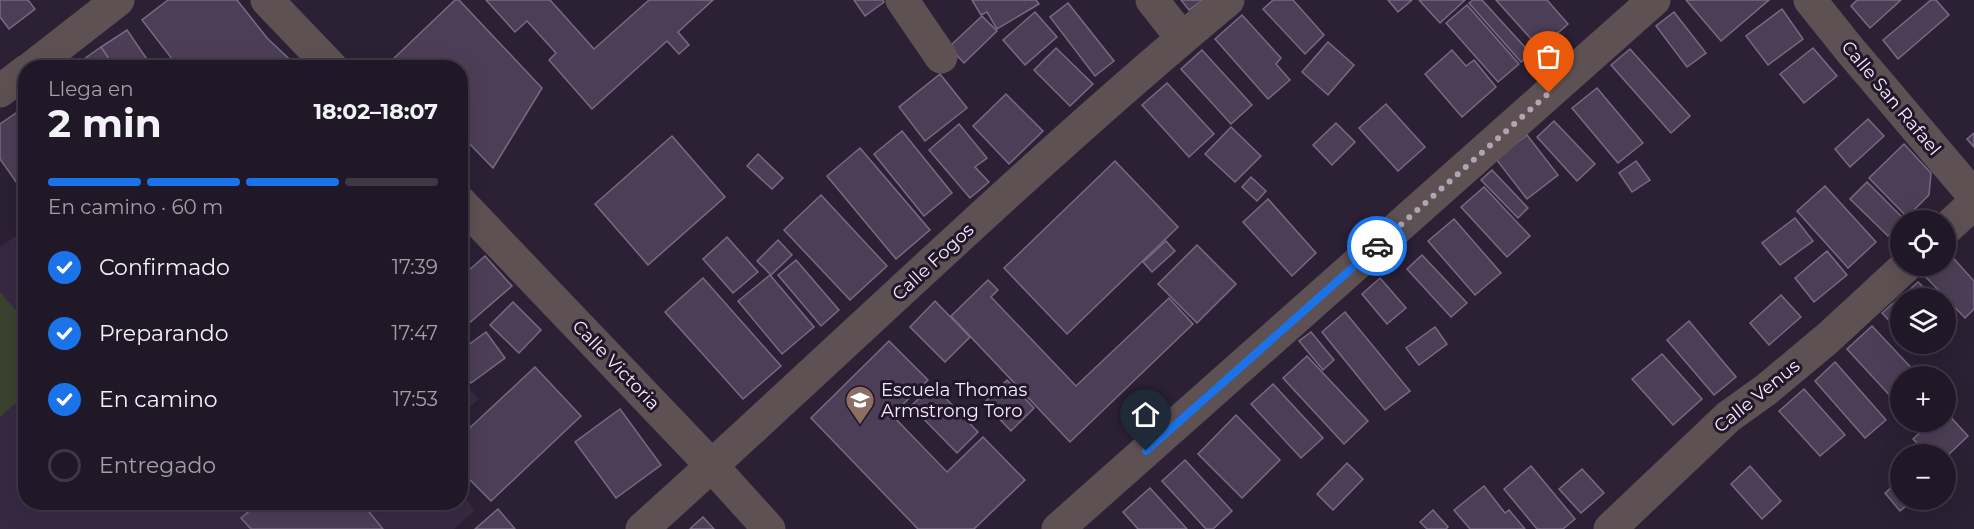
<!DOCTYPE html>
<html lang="es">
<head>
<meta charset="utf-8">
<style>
	:root { --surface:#211827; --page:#29212f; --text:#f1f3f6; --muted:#a2a0a7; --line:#3e3744; --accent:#1a73e8 }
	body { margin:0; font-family:Montserrat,sans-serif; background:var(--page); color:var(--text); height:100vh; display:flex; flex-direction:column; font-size:22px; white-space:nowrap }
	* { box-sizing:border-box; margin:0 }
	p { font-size:20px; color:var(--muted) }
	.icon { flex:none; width:33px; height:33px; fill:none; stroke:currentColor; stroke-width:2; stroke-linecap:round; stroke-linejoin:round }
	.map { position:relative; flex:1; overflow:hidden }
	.panel { position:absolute; left:18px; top:60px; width:450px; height:450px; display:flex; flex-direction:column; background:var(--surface); border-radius:24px; box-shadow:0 6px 24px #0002,0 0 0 2px var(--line) }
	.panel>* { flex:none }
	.fabs { position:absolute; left:1890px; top:210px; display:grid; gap:12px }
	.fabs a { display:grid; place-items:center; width:66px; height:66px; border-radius:50%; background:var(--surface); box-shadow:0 6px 24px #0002,0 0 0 2px var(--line); font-size:30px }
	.pin { position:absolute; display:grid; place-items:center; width:51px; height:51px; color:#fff; margin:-62px -26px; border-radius:50% 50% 50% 0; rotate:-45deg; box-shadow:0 0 6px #0007 }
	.pin .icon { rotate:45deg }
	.courier { position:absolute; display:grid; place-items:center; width:60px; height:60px; margin:-30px; border:4px solid #1a73e8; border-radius:50%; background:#fff; color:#222; box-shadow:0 2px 8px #0007 }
	.headline em { font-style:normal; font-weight:700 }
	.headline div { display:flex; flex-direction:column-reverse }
	.headline { display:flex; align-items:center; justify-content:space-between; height:102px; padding:0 30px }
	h1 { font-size:39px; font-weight:700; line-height:45px }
	.bar { display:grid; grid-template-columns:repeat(4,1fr); gap:9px 6px; align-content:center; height:72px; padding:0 30px }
	.bar i { height:8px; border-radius:4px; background:var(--line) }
	.bar .selected { background:var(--accent) }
	.bar p { grid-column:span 4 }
	ol { padding:0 30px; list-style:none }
	li { display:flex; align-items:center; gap:18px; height:66px }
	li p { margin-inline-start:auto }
	li .icon { padding:6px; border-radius:50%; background:var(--accent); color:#fff; stroke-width:4 }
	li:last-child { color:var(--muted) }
	li i { width:33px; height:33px; border:3px solid var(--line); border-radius:50% }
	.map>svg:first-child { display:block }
</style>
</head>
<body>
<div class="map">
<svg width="1974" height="529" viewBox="0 0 1974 529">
	<rect width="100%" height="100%" fill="#2c2034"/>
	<g fill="#382943">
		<path d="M25,230L26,502H460L461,494L475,510L454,529H0V247Z"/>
		<path d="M461,380L479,399L461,415Z"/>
	</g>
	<path fill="#3c4230" d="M0,292L26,322L25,395L0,417Z"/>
	<g fill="#4c3e56" stroke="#776a82" stroke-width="1.5">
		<path d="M0,0H28L35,9L9,29L0,17Z"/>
		<path d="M168,0H237L267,38L299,68H179L142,20Z"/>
		<path d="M455,0H459L542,88L493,168L460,134V68H397L391,61Z"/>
		<path d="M486,0H550L594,49L649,0H713L678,32L689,45L679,54L667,41L592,109L549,60L556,53L527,21L515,32Z"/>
		<path d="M854,0H883L884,2L865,16Z"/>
		<path d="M972,0H1036L1039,4L997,29L987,12L981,15Z"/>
		<path d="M1181,0H1203L1189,10Z"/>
		<path d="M1273,0H1293L1324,35L1305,54L1263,9Z"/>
		<path d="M1388,0H1412L1398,12Z"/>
		<path d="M1419,0H1465L1440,23Z"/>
		<path d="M1473,0H1482L1531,54L1521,62L1469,3Z"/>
		<path d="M1496,0H1547L1568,24L1540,49Z"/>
		<path d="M1686,0H1769L1721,41Z"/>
		<path d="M1857,0H1901L1870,28L1851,6Z"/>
		<path d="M1931,0H1936L1949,15L1898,59L1883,40Z"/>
		<path d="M1068,3L1114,61L1095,76L1050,17Z"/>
		<path d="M1467,5L1519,64L1498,82L1446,23Z"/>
		<path d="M1782,9L1803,39L1768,65L1746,36Z"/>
		<path d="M1035,12L1057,37L1025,65L1003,40Z"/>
		<path d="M1674,12L1706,53L1687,67L1656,26Z"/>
		<path d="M1242,15L1281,58L1276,64L1290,80L1268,99L1215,39Z"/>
		<path d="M982,16L997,31L964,63L949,47Z"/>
		<path d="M127,30L153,68H115L101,47Z"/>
		<path d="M1328,42L1354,65L1328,95L1302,72Z"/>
		<path d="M101,47L115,68H80L77,64Z"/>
		<path d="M1056,48L1093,84L1070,106L1034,70Z"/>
		<path d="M1813,48L1837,76L1804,103L1780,74Z"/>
		<path d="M1630,49L1690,116L1671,133L1611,65Z"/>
		<path d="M1202,50L1252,105L1231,124L1181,69Z"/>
		<path d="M1452,50L1466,66L1474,60L1496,87L1462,117L1425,74Z"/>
		<path d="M940,74L967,108L925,141L899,107Z"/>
		<path d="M1167,83L1214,134L1189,157L1142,105Z"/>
		<path d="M1597,88L1643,143L1618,163L1572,108Z"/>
		<path d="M1006,94L1043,131L1009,164L973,126Z"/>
		<path d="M1386,104L1425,147L1398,171L1359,128Z"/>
		<path d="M19,111L26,121V196L0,159V124Z"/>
		<path d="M1868,119L1884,136L1850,167L1835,149Z"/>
		<path d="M1554,121L1595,164L1577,181L1537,137Z"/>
		<path d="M1336,123L1355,142L1332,165L1313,145Z"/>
		<path d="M959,124L987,158L975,167L989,182L970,198L929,150Z"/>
		<path d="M1231,127L1261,156L1235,182L1205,154Z"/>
		<path d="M902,131L952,193L924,216L874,154Z"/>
		<path d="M1974,133V147L1967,139Z"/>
		<path d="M1527,135L1558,175L1527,199L1496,159Z"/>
		<path d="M672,136L725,197L648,265L595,204Z"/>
		<path d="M1904,144L1931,173L1929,195L1907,217L1869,178Z"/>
		<path d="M860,148L930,230L896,259L827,176Z"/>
		<path d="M758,154L783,178L772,189L747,166Z"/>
		<path d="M1115,161L1178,227L1067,334L1004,268Z"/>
		<path d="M1636,161L1650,180L1632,192L1619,173Z"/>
		<path d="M1492,170L1528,208L1518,218L1481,180Z"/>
		<path d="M1251,177L1266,191L1257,201L1242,187Z"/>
		<path d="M1867,182L1904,219L1900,220V223L1888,236L1850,199Z"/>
		<path d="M1825,186L1876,242L1848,268L1797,211Z"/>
		<path d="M1484,187L1530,236L1507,257L1461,207Z"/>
		<path d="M821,195L887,266L850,300L784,230Z"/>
		<path d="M1268,199L1316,253L1292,276L1243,222Z"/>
		<path d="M1795,218L1813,241L1780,265L1762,243Z"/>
		<path d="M1454,219L1501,273L1475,295L1428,241Z"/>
		<path d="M727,237L758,272L733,293L703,259Z"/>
		<path d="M778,240L792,255L771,275L757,261Z"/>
		<path d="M1166,241L1175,251L1152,272L1143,262Z"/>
		<path d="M1197,245L1236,284L1197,323L1158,284Z"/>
		<path d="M1946,250L1974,281V309L1965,318L1922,273L1929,266H1946Z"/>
		<path d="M1827,251L1847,275L1814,302L1795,278Z"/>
		<path d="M1422,255L1467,303L1451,317L1407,269Z"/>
		<path d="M485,256L512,286L460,331V278Z"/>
		<path d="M796,260L839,310L821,326L778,275Z"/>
		<path d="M770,275L814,327L782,354L738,301Z"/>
		<path d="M703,278L781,366L743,399L665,312Z"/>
		<path d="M1380,278L1406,308L1387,324L1362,294Z"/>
		<path d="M988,280L998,290L991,297L1076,386L1169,298L1193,324L1070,442L951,316Z"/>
		<path d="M1918,282L1935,298H1915L1908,291Z"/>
		<path d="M1781,295L1801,317L1769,345L1750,323Z"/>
		<path d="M1902,295L1905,298H1900V332L1882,313Z"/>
		<path d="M935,301L970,337L945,362L910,327Z"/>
		<path d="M513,302L541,330L519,353L490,325Z"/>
		<path d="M1946,310L1953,318L1946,325Z"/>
		<path d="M1345,312L1410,391L1385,410L1322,332Z"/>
		<path d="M1689,321L1736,377L1714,395L1667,340Z"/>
		<path d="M1872,326L1919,376H1900V392L1893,399L1847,349Z"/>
		<path d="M1435,327L1447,344L1419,365L1406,348Z"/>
		<path d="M486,332L505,358L471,383L460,369V351Z"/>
		<path d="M1311,332L1334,360L1323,370L1299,341Z"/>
		<path d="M889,341L928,380L892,415L947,472L983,437L1025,480L974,529H918L811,418Z"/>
		<path d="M1911,344H1929L1920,352Z"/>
		<path d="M1662,354L1702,399L1673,425L1632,379Z"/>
		<path d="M1307,356L1368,421L1344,444L1283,378Z"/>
		<path d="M1835,362L1886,420L1865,438L1815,381Z"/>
		<path d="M535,367L581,416L491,501L460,470V437Z"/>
		<path d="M1007,380L1034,408L1011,431L984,403Z"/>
		<path d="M1273,384L1323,438L1301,458L1251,404Z"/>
		<path d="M933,385L978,432L957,453L911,406Z"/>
		<path d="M1804,389L1845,435L1820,456L1779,411Z"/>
		<path d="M620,409L661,465L616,498L575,442Z"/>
		<path d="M1946,412L1968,436L1946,457V454H1928L1913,439L1932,422H1946Z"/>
		<path d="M1236,415L1280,460L1242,498L1198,454Z"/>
		<path d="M1185,460L1232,511L1213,529H1206L1162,481Z"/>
		<path d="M1347,463L1363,479L1333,510L1317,494Z"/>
		<path d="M1531,466L1575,519L1563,529H1537L1504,489Z"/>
		<path d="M1750,466L1781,501L1762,519L1731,484Z"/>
		<path d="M1582,469L1604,493L1581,513L1559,489Z"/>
		<path d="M1900,480V500H1913L1900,511L1885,493Z"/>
		<path d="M1484,486L1505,513L1509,510L1525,529H1470L1454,510Z"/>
		<path d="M1150,488L1187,529H1138L1123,512Z"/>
		<path d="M260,502H361L383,529H251L241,518Z"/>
		<path d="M498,509L515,529H475Z"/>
		<path d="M1433,510L1448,527L1446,529H1427L1420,522Z"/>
		<path d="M703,517L714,529H690L693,526Z"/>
	</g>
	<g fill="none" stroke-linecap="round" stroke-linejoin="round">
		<g stroke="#5e5153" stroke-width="33">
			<path d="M267,0L332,68"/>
			<path d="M902,0L941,57"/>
			<path d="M1152,0L1182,38"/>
			<path d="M1810,0L1850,50L1974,196"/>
			<path d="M31,68L118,0"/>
			<path d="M0,91L26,71"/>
			<path d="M460,202L712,466L769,529"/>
			<path d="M1946,229L1974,203"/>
			<path d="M642,529C838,353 1026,168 1228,0"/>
			<path d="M1058,529L1654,0"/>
			<path d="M1610,529L1728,417L1767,389L1828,338L1906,266"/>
		</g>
	</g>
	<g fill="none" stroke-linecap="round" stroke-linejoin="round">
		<path stroke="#afa5b5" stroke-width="6" stroke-dasharray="0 10.8" d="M1377,246L1549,93"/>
		<path stroke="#1a73e8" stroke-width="8" d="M1146,451L1377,246"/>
	</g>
	<defs>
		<g id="school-pin" transform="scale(1.5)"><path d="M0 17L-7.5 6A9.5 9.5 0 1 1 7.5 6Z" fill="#8d6e63" stroke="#22172a"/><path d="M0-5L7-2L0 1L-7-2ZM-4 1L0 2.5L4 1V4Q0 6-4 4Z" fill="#fff"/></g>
	</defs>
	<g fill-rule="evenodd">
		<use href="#school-pin" x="860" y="400"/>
	</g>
	<g text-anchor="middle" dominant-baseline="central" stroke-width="6" stroke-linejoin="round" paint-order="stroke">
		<g font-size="18" fill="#f5edfb" stroke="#22172a">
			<text transform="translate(1891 98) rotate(50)">Calle San Rafael</text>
			<text transform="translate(933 262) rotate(-43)">Calle Fogos</text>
			<text transform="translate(616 365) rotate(46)">Calle Victoria</text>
			<text transform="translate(1757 396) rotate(-39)">Calle Venus</text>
		</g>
		<g font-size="18" fill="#f5edfb" stroke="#22172a" text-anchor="start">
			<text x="881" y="390">Escuela Thomas<tspan x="881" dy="21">Armstrong Toro</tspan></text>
		</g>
	</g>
</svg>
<div class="fabs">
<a><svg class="icon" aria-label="locate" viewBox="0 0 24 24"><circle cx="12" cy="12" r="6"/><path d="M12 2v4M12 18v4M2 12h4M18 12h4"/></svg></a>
<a><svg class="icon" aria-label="layers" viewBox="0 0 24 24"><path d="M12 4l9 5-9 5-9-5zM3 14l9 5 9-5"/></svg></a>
<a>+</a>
<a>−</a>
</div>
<div class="pin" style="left:1549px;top:93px;background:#ea580c"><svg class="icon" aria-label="bag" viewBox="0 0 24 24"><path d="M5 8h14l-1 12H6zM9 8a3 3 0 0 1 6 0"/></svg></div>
<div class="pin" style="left:1146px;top:451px;background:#1f2937"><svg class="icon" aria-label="home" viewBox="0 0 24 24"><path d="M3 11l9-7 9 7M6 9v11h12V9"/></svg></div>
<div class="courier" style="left:1377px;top:246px"><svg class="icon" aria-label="car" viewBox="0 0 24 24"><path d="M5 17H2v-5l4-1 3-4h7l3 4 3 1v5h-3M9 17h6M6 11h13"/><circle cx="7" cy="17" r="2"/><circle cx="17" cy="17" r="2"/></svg></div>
<section class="panel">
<div class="headline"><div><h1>2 min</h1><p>Llega en</p></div><em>18:02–18:07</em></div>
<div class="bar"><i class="selected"></i><i class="selected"></i><i class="selected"></i><i></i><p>En camino · 60 m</p></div>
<ol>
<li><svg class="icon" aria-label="check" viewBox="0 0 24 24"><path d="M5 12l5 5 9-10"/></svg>Confirmado<p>17:39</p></li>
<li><svg class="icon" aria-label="check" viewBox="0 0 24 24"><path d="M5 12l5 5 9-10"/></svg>Preparando<p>17:47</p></li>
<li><svg class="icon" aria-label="check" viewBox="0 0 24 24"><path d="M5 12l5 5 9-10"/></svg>En camino<p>17:53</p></li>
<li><i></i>Entregado</li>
</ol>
</section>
</div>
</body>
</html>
